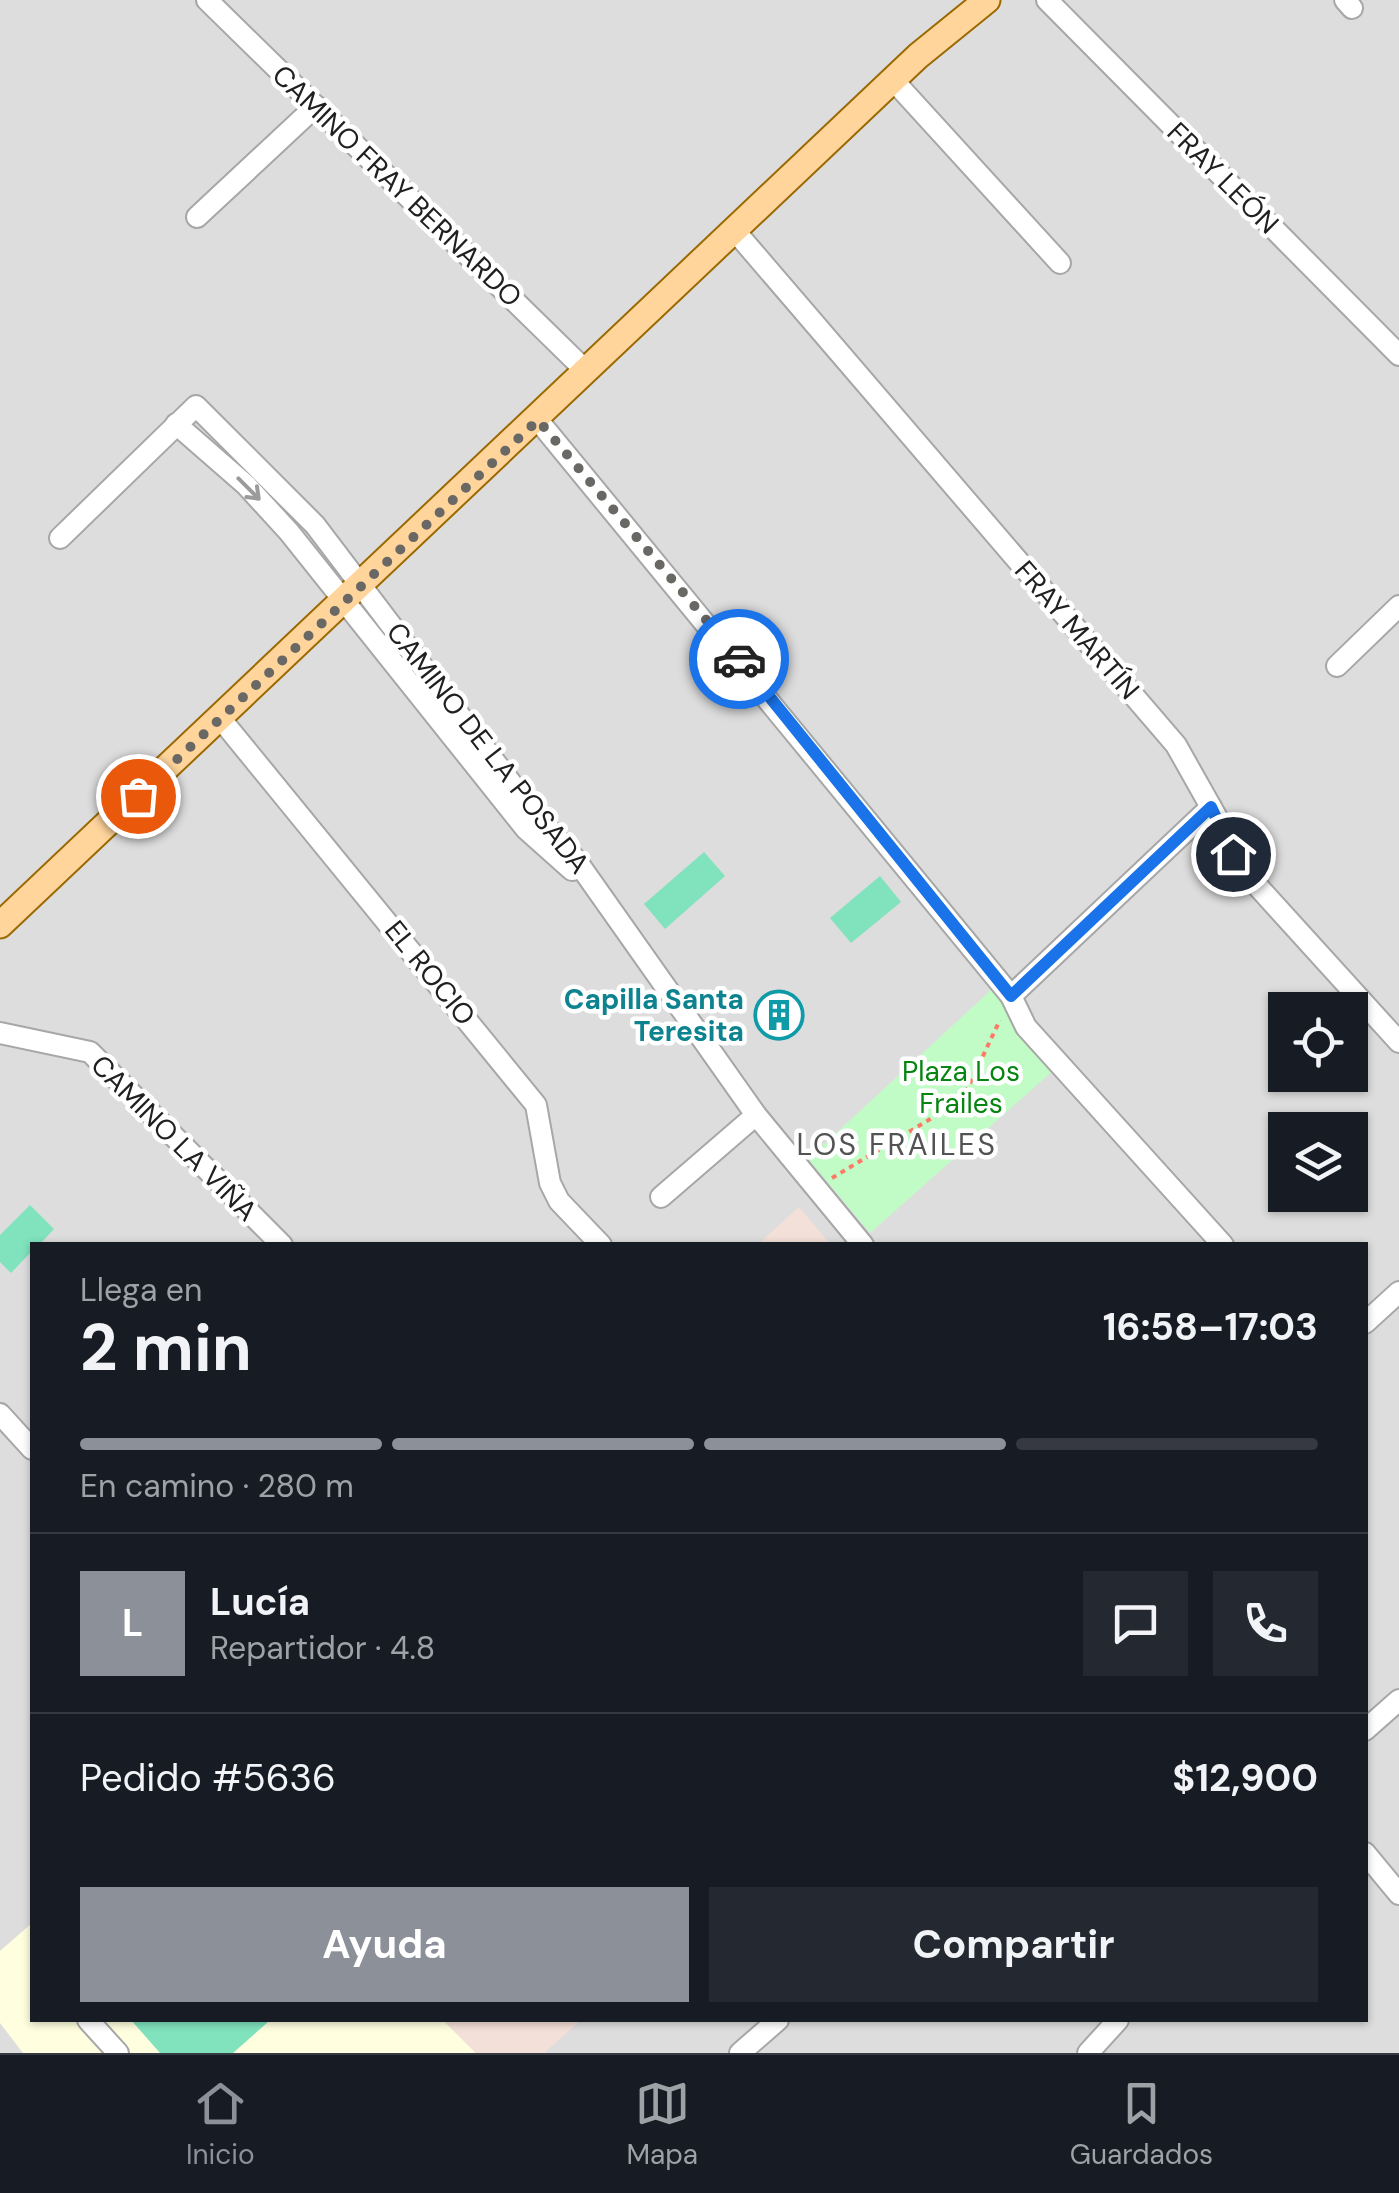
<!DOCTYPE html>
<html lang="es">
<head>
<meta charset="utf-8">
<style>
	:root { --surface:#171b24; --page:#242831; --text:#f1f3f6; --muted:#9ea1a6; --line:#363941; --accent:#8c9099 }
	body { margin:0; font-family:"DM Sans",sans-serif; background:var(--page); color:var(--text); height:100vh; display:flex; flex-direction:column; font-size:38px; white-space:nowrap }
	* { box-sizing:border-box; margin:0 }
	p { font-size:32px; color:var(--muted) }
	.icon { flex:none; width:55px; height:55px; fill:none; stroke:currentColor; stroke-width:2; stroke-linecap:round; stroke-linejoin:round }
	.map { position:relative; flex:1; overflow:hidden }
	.drawer { position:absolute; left:30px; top:1242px; width:1338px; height:780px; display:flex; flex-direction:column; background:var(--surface); border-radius:0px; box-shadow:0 2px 8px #0004 }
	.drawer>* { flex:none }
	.tools { position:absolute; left:1268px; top:992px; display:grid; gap:20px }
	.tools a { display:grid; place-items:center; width:100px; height:100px; border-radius:0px; background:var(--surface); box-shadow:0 2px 8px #0004; font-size:50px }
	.pin { position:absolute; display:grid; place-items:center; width:85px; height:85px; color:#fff; margin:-42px; border:5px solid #fff; border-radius:50%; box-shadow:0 2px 10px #0007 }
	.courier { position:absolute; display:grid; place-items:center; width:100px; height:100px; margin:-50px; border:8px solid #1a73e8; border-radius:50%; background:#fff; color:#222; box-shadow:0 2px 12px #0007 }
	.summary em { font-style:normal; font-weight:700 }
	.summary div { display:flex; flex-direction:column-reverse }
	.summary { display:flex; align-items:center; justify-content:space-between; height:170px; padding:0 50px }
	h1 { font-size:65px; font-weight:700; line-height:75px }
	.bar { display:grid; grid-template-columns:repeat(4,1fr); gap:15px 10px; align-content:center; height:120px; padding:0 50px }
	.bar i { height:12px; border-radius:8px; background:var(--line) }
	.bar .selected { background:var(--accent) }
	.bar p { grid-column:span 4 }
	.line { display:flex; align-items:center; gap:25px; padding:0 50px; border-top:2px solid var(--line) }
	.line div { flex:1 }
	.round { display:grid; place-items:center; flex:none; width:105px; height:105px; border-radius:0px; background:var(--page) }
	.action { display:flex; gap:20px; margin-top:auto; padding:20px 50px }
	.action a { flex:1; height:115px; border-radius:0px; background:var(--accent); color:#fff; font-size:40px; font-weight:700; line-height:115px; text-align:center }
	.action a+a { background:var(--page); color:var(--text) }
	.menu { display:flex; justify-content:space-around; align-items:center; height:140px; border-top:2px solid var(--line); background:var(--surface); font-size:28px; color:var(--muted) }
	.menu a { display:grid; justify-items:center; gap:5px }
	.menu .selected { color:var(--accent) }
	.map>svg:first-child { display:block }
</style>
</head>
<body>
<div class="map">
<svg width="1399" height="2053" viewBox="0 0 1399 2053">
	<rect width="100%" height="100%" fill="#f1ede6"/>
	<path fill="#dedddd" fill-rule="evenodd" d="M0,0H1399V2053H0ZM1285,1010H1350V1075H1285ZM1285,1130H1350V1195H1285ZM32,1245H1365V2020H32Z"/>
	<path fill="#ffffe0" d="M32,1923V2020H443L476,2053H23L0,2023V1951Z"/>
	<g fill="#f3e0d8">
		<path d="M799,1207L831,1245H757Z"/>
		<path d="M443,2020H581L544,2053H476Z"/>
	</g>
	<path fill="#c1fcc6" d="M991,990L1056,1068L870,1233L808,1159Z"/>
	<g fill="#80e3be">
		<path d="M704,852L725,876L665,929L644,904Z"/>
		<path d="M880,876L901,902L851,943L830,918Z"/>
		<path d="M30,1205L54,1229L39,1245H32V1251L11,1273L0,1262V1235Z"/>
		<path d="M131,2020H266L268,2022L233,2053H160Z"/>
	</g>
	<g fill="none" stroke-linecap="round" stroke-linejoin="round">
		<g stroke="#a7a7a7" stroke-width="24">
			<g id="minor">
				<path d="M207,0L587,372"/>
				<path d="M1047,0L1399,355"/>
				<path d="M1345,0L1352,8"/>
				<path d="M893,80L1060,263"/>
				<path d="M197,217L316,106"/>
				<path d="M735,231L1176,745L1252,880L1399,1042"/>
				<path d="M537,419L1011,996L1026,1027L1223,1245"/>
				<path d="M176,424L246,485L289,532L526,829L572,870"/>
				<path d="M60,538L196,406L315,525L533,812L576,860L756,1115L863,1245"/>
				<path d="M1337,666L1399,606"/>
				<path d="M220,718L536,1105L550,1183L559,1201L601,1245"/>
				<path d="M1011,996L1211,807"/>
				<path d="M0,1033L90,1052L282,1245"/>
				<path d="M661,1197L756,1115"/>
				<path d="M1365,1323L1399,1292"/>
				<path d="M0,1414L32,1449"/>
				<path d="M1365,1730L1399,1700"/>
				<path d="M1365,1853L1399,1894"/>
				<path d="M88,2020L118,2053"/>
				<path d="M740,2053L778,2020"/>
				<path d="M1088,2053L1118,2020"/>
			</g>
		</g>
		<g stroke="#9b6900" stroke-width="29">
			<path id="major" d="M0,925L918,56L987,0"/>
		</g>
		<path stroke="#ff7968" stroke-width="4" stroke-dasharray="5 5" stroke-linecap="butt" d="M832,1178L962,1100L1000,1020"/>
		<use href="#minor" stroke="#fff" stroke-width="20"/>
		<use href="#major" stroke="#ffd59c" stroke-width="25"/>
	</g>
	<defs><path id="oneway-shaft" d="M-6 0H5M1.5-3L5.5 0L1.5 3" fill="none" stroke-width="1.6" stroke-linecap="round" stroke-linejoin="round" transform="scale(2.5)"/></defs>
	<use stroke="#9b9b9b" href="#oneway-shaft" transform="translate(249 489) rotate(45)"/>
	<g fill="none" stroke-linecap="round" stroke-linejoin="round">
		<path stroke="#696865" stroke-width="10" stroke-dasharray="0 18" d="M138,796L538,420L739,659"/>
		<path stroke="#1a73e8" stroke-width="12" d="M739,659L1011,996L1211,807L1233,854"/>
	</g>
	<defs>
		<g id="building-ring" transform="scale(2.5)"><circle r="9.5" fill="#fff" stroke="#0f9aa8" stroke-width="1.5"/><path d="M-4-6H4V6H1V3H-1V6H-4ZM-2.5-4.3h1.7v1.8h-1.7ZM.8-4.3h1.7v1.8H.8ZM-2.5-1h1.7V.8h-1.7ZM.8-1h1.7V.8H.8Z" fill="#0f9aa8"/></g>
	</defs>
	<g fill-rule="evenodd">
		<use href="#building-ring" x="779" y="1015"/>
	</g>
	<g text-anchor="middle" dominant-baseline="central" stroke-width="9" stroke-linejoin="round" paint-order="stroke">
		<g font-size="28" fill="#202020" stroke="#fff">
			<text transform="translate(1223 178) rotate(45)">FRAY LEÓN</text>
			<text transform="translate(397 186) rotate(44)">CAMINO FRAY BERNARDO</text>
			<text transform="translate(1077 630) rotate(49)">FRAY MARTÍN</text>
			<text transform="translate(488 748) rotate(52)">CAMINO DE LA POSADA</text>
			<text transform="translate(430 973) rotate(51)">EL ROCIO</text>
			<text transform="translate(174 1138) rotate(45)">CAMINO LA VIÑA</text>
		</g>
		<g font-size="28" font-weight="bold" fill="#0d838f" stroke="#fff" text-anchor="end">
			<text x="744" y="999">Capilla Santa<tspan x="744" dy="32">Teresita</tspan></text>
		</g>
		<g font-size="28" fill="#068511" stroke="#fff">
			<text x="961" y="1071">Plaza Los<tspan x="961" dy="32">Frailes</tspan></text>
		</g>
		<g font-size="30" letter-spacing="2.5" fill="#535353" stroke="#fff">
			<text x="897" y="1144">LOS FRAILES</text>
		</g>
	</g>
</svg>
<div class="tools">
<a><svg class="icon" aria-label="locate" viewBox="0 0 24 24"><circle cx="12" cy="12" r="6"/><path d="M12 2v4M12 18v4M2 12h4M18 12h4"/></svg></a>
<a><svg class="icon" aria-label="layers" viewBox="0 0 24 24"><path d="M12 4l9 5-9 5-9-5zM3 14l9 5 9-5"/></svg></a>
</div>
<div class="pin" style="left:138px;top:796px;background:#ea580c"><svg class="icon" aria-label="bag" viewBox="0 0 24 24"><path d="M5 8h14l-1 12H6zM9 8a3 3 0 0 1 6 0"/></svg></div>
<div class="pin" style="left:1233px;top:854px;background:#1f2937"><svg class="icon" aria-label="home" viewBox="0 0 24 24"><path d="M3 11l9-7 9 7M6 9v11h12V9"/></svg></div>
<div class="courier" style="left:739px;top:659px"><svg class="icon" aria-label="car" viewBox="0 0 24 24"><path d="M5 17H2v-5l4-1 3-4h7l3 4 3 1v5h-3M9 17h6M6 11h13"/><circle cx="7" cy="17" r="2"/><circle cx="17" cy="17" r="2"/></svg></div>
<section class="drawer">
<div class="summary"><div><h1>2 min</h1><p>Llega en</p></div><em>16:58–17:03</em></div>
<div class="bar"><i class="selected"></i><i class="selected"></i><i class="selected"></i><i></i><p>En camino · 280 m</p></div>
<div class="line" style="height:180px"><b class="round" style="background:var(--accent);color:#fff">L</b><div><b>Lucía</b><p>Repartidor · 4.8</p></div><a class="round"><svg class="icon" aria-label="chat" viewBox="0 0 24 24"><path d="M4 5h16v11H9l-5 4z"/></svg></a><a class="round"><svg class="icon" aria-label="phone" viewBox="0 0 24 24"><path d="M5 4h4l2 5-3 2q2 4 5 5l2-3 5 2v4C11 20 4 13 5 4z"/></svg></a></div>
<div class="line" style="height:130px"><div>Pedido #5636</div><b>$12,900</b></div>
<div class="action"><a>Ayuda</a><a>Compartir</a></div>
</section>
</div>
<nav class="menu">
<a class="selected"><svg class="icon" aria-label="home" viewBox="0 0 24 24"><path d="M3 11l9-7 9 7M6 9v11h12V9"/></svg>Inicio</a>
<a><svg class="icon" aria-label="map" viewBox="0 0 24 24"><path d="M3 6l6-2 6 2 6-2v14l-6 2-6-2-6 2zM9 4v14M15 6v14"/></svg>Mapa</a>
<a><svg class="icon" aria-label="saved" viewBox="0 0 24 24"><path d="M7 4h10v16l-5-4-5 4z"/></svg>Guardados</a>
</nav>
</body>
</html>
